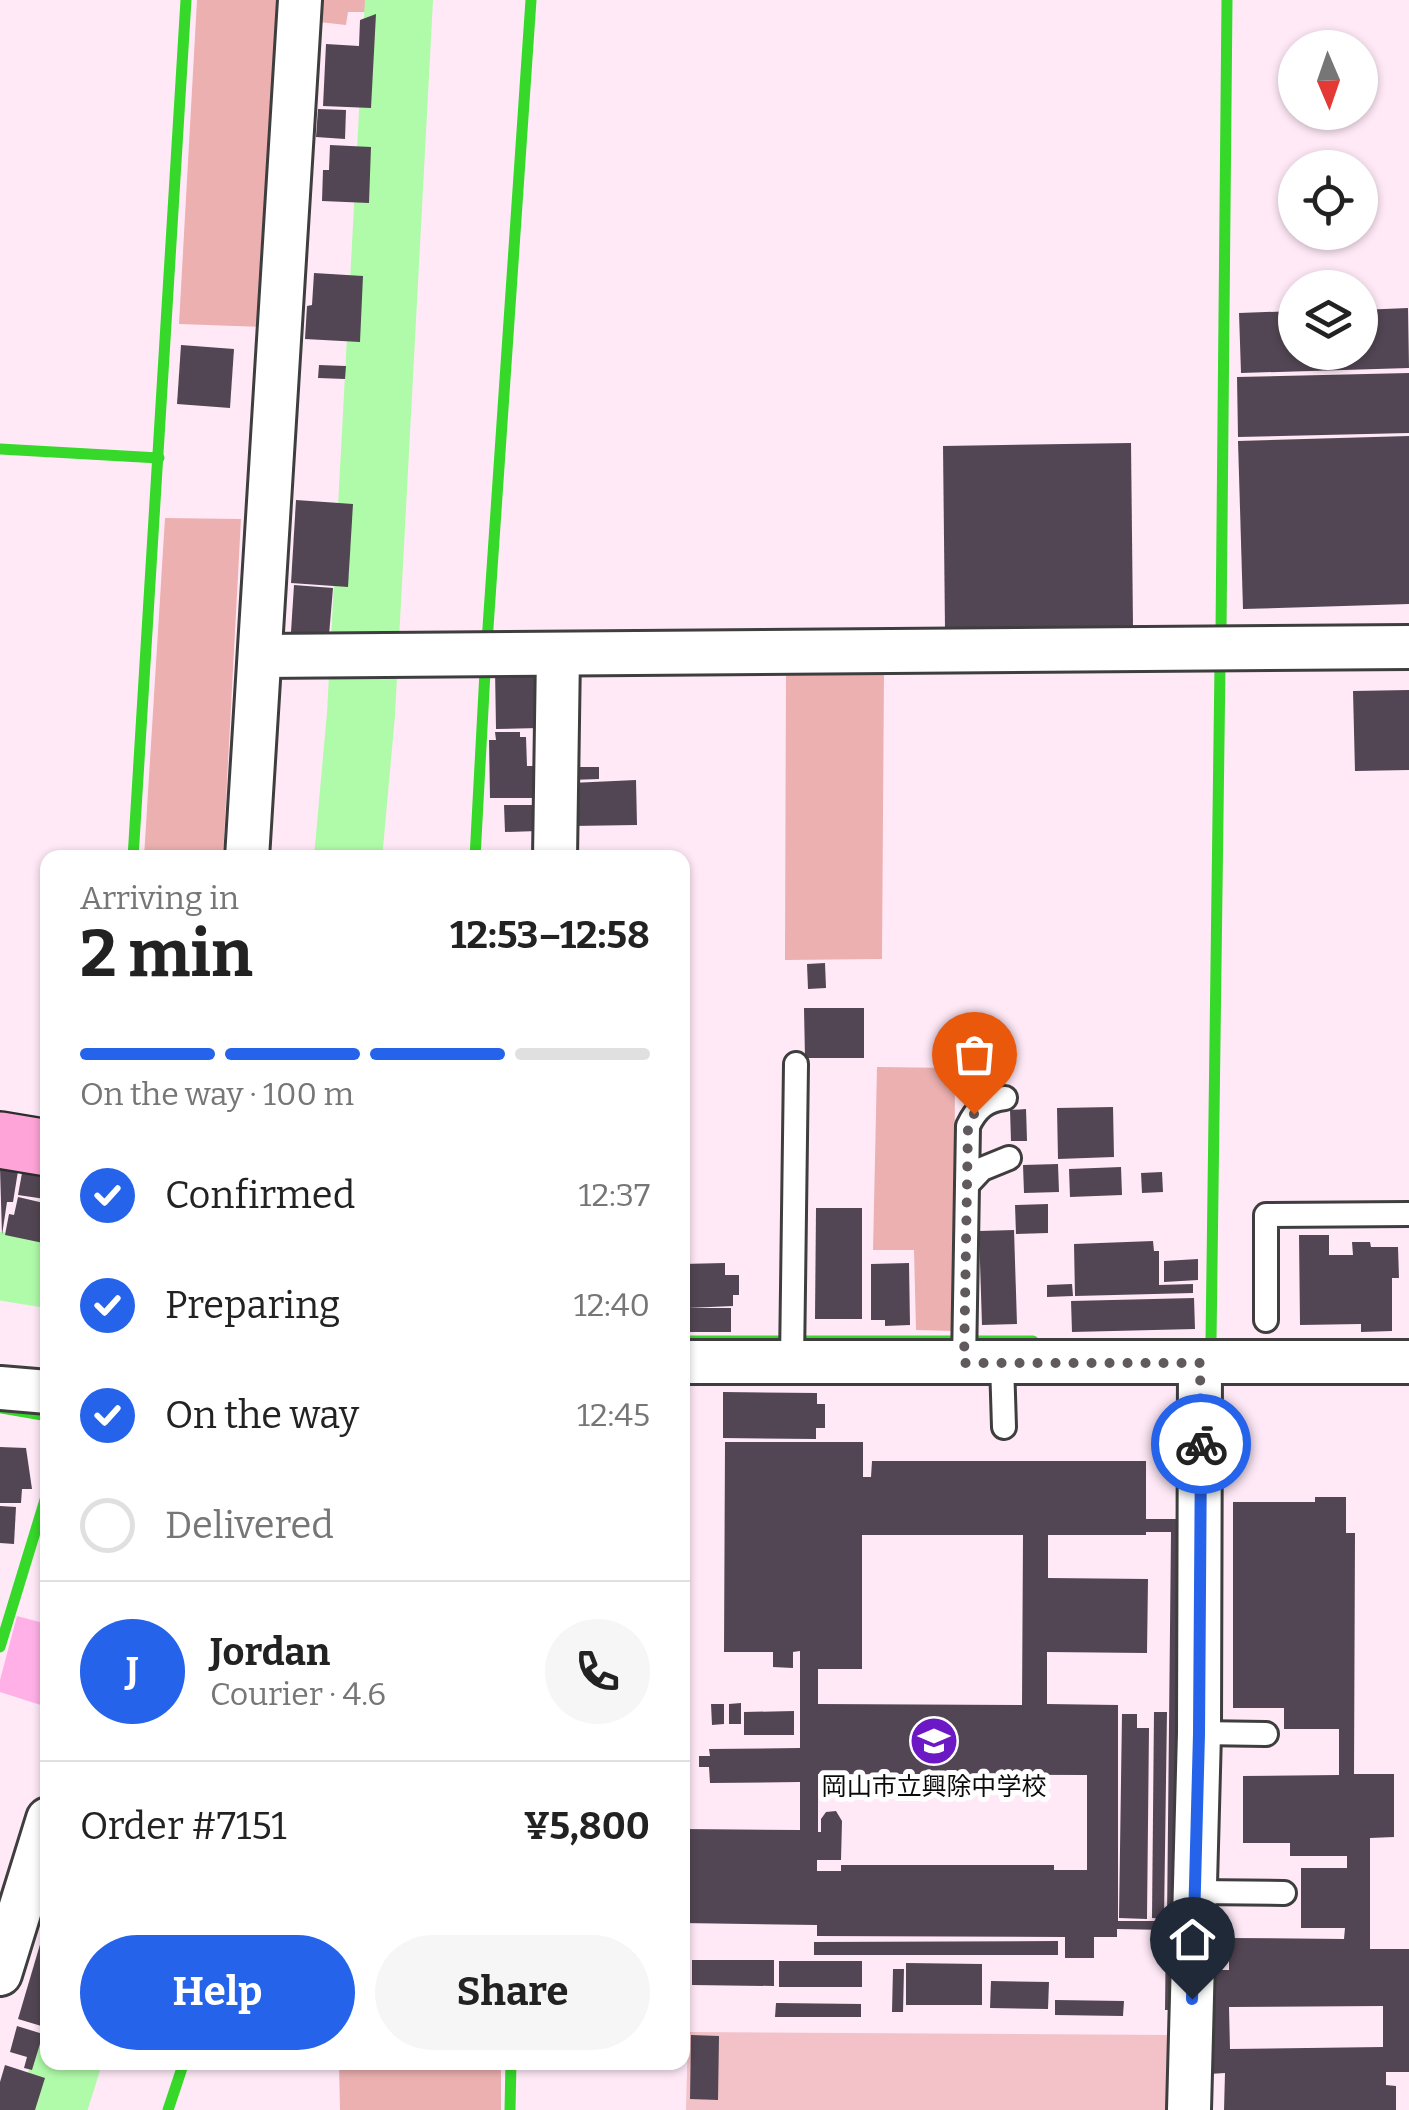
<!DOCTYPE html>
<html lang="en">
<head>
<meta charset="utf-8">
<style>
	:root { --surface:#fff; --page:#f6f6f6; --text:#222; --muted:#767676; --line:#e0e0e0; --accent:#2563eb }
	body { margin:0; font-family:Bitter,"Noto Sans JP",serif; background:var(--page); color:var(--text); height:100vh; display:flex; flex-direction:column; font-size:38px; white-space:nowrap }
	* { box-sizing:border-box; margin:0 }
	p { font-size:32px; color:var(--muted) }
	.icon { flex:none; width:55px; height:55px; fill:none; stroke:currentColor; stroke-width:2; stroke-linecap:round; stroke-linejoin:round }
	.map { position:relative; flex:1; overflow:hidden }
	.panel { position:absolute; left:40px; top:850px; width:650px; height:1220px; display:flex; flex-direction:column; background:var(--surface); border-radius:20px; box-shadow:0 2px 8px #0004 }
	.panel>* { flex:none }
	.needle { width:65px; rotate:178deg }
	.buttons { position:absolute; left:1278px; top:30px; display:grid; gap:20px }
	.buttons a { display:grid; place-items:center; width:100px; height:100px; border-radius:50%; background:var(--surface); box-shadow:0 2px 8px #0004; font-size:50px }
	.pin { position:absolute; display:grid; place-items:center; width:85px; height:85px; color:#fff; margin:-102px -42px; border-radius:50% 50% 50% 0; rotate:-45deg; box-shadow:0 0 10px #0007 }
	.pin .icon { rotate:45deg }
	.courier { position:absolute; display:grid; place-items:center; width:100px; height:100px; margin:-50px; border:8px solid #2563eb; border-radius:50%; background:#fff; color:#222; box-shadow:0 2px 12px #0007 }
	.summary em { font-style:normal; font-weight:700 }
	.summary div { display:flex; flex-direction:column-reverse }
	.summary { display:flex; align-items:center; justify-content:space-between; height:170px; padding:0 40px }
	h1 { font-size:65px; font-weight:700; line-height:75px }
	.bar { display:grid; grid-template-columns:repeat(4,1fr); gap:15px 10px; align-content:center; height:120px; padding:0 40px }
	.bar i { height:12px; border-radius:8px; background:var(--line) }
	.bar .active { background:var(--accent) }
	.bar p { grid-column:span 4 }
	.line { display:flex; align-items:center; gap:25px; padding:0 40px; border-top:2px solid var(--line) }
	.line div { flex:1 }
	.round { display:grid; place-items:center; flex:none; width:105px; height:105px; border-radius:52px; background:var(--page) }
	ol { padding:0 40px; list-style:none }
	li { display:flex; align-items:center; gap:30px; height:110px }
	li p { margin-inline-start:auto }
	li .icon { padding:10px; border-radius:50%; background:var(--accent); color:#fff; stroke-width:4 }
	li:last-child { color:var(--muted) }
	li i { width:55px; height:55px; border:5px solid var(--line); border-radius:50% }
	.primary-button { display:flex; gap:20px; margin-top:auto; padding:20px 40px }
	.primary-button a { flex:1; height:115px; border-radius:60px; background:var(--accent); color:#fff; font-size:40px; font-weight:700; line-height:115px; text-align:center }
	.primary-button a+a { background:var(--page); color:var(--text) }
	.map>svg:first-child { display:block }
</style>
</head>
<body>
<div class="map">
<svg width="1409" height="2110" viewBox="0 0 1409 2110">
	<rect width="100%" height="100%" fill="#ffe9f7"/>
	<g fill="#ecb0b0">
		<path d="M197,0H285L265,327L179,324Z"/>
		<path d="M320,0H381L380,12H348L346,25L319,22Z"/>
		<path d="M165,518L241,519L223,857H144Z"/>
		<path d="M786,669L884,670L882,959L785,960Z"/>
		<path d="M877,1067L955,1068L954,1331L916,1330L914,1250H873Z"/>
		<path d="M339,2063H501V2110H340Z"/>
	</g>
	<path fill="#ffb1e7" d="M17,1616L47,1624V1707L0,1692V1680Z"/>
	<path fill="#f2c2c8" d="M688,2032L1172,2035V2110H686Z"/>
	<g fill="none" stroke-linecap="round" stroke-linejoin="round">
		<g stroke="#36d82a" stroke-width="11">
			<path d="M0,449L159,458"/>
			<path d="M1221,632L1227,0"/>
			<path d="M487,642L531,0"/>
			<path d="M133,858L186,0"/>
			<path d="M475,858L485,672"/>
			<path d="M682,1341H1033"/>
			<path d="M1211,1341L1220,665"/>
			<path d="M2,1408L48,1416"/>
			<path d="M0,1647L48,1490"/>
			<path d="M168,2110L184,2062"/>
			<path d="M510,2110L511,2062"/>
		</g>
		<g stroke="#b0fba9" stroke-width="68">
			<path d="M348,858L361,714L399,0"/>
			<path d="M0,1266L48,1274"/>
			<path d="M52,2110L67,2062"/>
		</g>
	</g>
	<g fill="#534654" fill-rule="evenodd">
		<path d="M376,14L371,108L323,106L326,44L359,46L360,20Z"/>
		<path d="M318,109L346,110L345,139L316,137Z"/>
		<path d="M330,145L371,147L369,203L322,201L323,170H329Z"/>
		<path d="M314,273L363,276L360,342L305,339L307,306L312,305Z"/>
		<path d="M1408,308L1409,368L1241,373L1239,313L1295,311V352H1360V310Z"/>
		<path d="M181,345L234,349L230,408L177,404Z"/>
		<path d="M319,365L346,366L345,379L318,378Z"/>
		<path d="M1409,373V433L1238,437L1237,377Z"/>
		<path d="M1409,436V604L1243,609L1238,441Z"/>
		<path d="M1131,443L1133,626L945,629L943,446Z"/>
		<path d="M296,500L353,504L348,587L291,583Z"/>
		<path d="M294,585L333,588L329,635L291,632Z"/>
		<path d="M517,668V677H539V728L496,729L495,669Z"/>
		<path d="M1409,690V770L1355,771L1353,691Z"/>
		<path d="M495,732H520V737H526L527,766H537V798H490L489,740H496Z"/>
		<path d="M570,767H599V779L571,780Z"/>
		<path d="M636,780L637,825L572,826L571,783Z"/>
		<path d="M504,805H538V831L505,832Z"/>
		<path d="M825,963L826,988L808,989L807,964Z"/>
		<path d="M804,1008H864V1058H805Z"/>
		<path d="M1113,1107L1114,1157L1058,1159L1057,1108Z"/>
		<path d="M1026,1109L1027,1141H1011L1010,1110Z"/>
		<path d="M1058,1164L1059,1192L1024,1193L1023,1165Z"/>
		<path d="M1121,1167L1122,1195L1070,1197L1069,1169Z"/>
		<path d="M0,1168L18,1171L13,1202H7L2,1235Z"/>
		<path d="M1162,1172L1163,1192L1142,1193L1141,1173Z"/>
		<path d="M22,1173L48,1177L45,1199L18,1195Z"/>
		<path d="M18,1197L48,1204V1244L5,1235L9,1214L14,1215Z"/>
		<path d="M1048,1204V1233L1016,1234L1015,1205Z"/>
		<path d="M816,1208H862V1319H815Z"/>
		<path d="M1014,1230L1017,1324L982,1325L979,1231Z"/>
		<path d="M1299,1235H1329V1255H1353L1352,1242H1370L1371,1247H1398L1399,1278H1392V1331L1361,1332V1324L1300,1325Z"/>
		<path d="M1153,1241L1154,1251H1159V1285L1193,1284V1293L1075,1296L1074,1244Z"/>
		<path d="M1198,1259V1280L1164,1282V1261Z"/>
		<path d="M725,1263V1275H739V1295H733V1306L687,1308H731V1332H682V1264Z"/>
		<path d="M909,1263L910,1325L885,1326V1320H871V1264Z"/>
		<path d="M1072,1284L1073,1296L1047,1297V1285Z"/>
		<path d="M1194,1298L1195,1329L1072,1332L1071,1301Z"/>
		<path d="M723,1392L817,1393V1404H825V1428H816V1439L723,1438Z"/>
		<path d="M725,1442H863V1477H871L872,1461H1146V1519H1184L1210,1970H1229V1938L1344,1939L1345,1928H1301V1868H1347V1856H1290V1843H1243V1776L1339,1775V1729H1284V1708H1233V1502H1315V1497H1346V1533H1355L1354,1774H1394V1837L1370,1838V1949H1409V2072H1386V2085L1396,2086V2110H1224L1225,2073L1209,2074V2009L1165,2010L1166,1930L1117,1929V1937H1094V1958H1065V1937L817,1936V1925L682,1923V1829L800,1830V1782L710,1783L709,1767H699V1756H710L709,1749L800,1748V1651L793,1652V1668L773,1667V1652H724ZM1146,1532H1171L1167,1921H1118V1705L1047,1704V1652L1147,1653L1148,1579L1048,1578V1535H1146ZM862,1535H1023L1022,1705L818,1704V1669H862ZM818,1774L1087,1775V1870H1054V1865H841V1871H817V1860H841L842,1821L836,1811L826,1812L821,1819V1832H818ZM1383,2006V2047L1230,2049L1229,2007Z"/>
		<path d="M0,1447L26,1448L32,1489H22L21,1503H0Z"/>
		<path d="M0,1506L16,1507L14,1544L0,1543Z"/>
		<path d="M741,1703V1724H729V1704Z"/>
		<path d="M711,1704H724V1724L712,1725Z"/>
		<path d="M794,1711V1735H744V1712Z"/>
		<path d="M1154,1712H1167L1164,1919L1152,1918Z"/>
		<path d="M1122,1714H1137V1728H1149L1147,1919L1119,1918Z"/>
		<path d="M44,1931L48,1932V2028L18,2019Z"/>
		<path d="M1058,1941V1955H814V1942Z"/>
		<path d="M692,1960H774V1986L692,1985Z"/>
		<rect x="779" y="1961" width="83" height="26"/>
		<path d="M906,1963L982,1964V2005H906Z"/>
		<path d="M893,1969H904L903,2012H892Z"/>
		<path d="M991,1981L1049,1982L1048,2009L990,2008Z"/>
		<path d="M1055,2000L1124,2001L1123,2016L1055,2015Z"/>
		<path d="M776,2003L861,2004V2017H775Z"/>
		<path d="M17,2026L43,2034L32,2070L24,2068L27,2057L10,2052Z"/>
		<path d="M691,2035L719,2036L718,2100L690,2099Z"/>
		<path d="M5,2065L45,2078L35,2110H0V2082Z"/>
	</g>
	<g fill="none" stroke-linecap="round" stroke-linejoin="round">
		<g stroke="#3e3e3e" stroke-width="28">
			<g id="lane">
				<path d="M967,1185L982,1169L1009,1158"/>
				<path d="M1266,1320V1215L1409,1214"/>
				<path d="M792,1362L796,1064"/>
				<path d="M964,1363L968,1126C976,1109 986,1100 1005,1098"/>
				<path d="M1002,1363L1004,1427"/>
				<path d="M1199,1733L1266,1734"/>
				<path d="M1195,1892L1284,1893"/>
			</g>
		</g>
		<g stroke="#3e3e3e" stroke-width="48">
			<g id="street">
				<path d="M260,656L1409,647"/>
				<path d="M247,858L300,0"/>
				<path d="M555,858L558,654"/>
				<path d="M682,1362H1409"/>
				<path d="M0,1388L48,1392"/>
				<path d="M0,1974L48,1819"/>
				<path d="M1189,2110L1199,1733L1200,1363"/>
			</g>
		</g>
		<g stroke="#2d2d2d" stroke-width="60">
			<path id="secondary" d="M0,1140L48,1148"/>
		</g>
		<use href="#lane" stroke="#fff" stroke-width="22"/>
		<use href="#street" stroke="#fff" stroke-width="42"/>
		<use href="#secondary" stroke="#ffa4d8" stroke-width="55"/>
	</g>
	<g fill="none" stroke-linecap="round" stroke-linejoin="round">
		<path stroke="#60595e" stroke-width="10" stroke-dasharray="0 18" d="M974,1114L968,1126L964,1363H1200L1201,1444"/>
		<path stroke="#2563eb" stroke-width="12" d="M1192,1999L1199,1734L1201,1444"/>
	</g>
	<defs>
		<g id="school-disc" transform="scale(2.5)"><circle r="9.5" fill="#6c19c5" stroke="#fff"/><path d="M0-5L7-2L0 1L-7-2ZM-4 1L0 2.5L4 1V4Q0 6-4 4Z" fill="#fff"/></g>
	</defs>
	<g fill-rule="evenodd">
		<use href="#school-disc" x="934" y="1741"/>
	</g>
	<g text-anchor="middle" dominant-baseline="central" stroke-width="10" stroke-linejoin="round" paint-order="stroke">
		<g font-size="25" fill="#0b0b0b" stroke="#fff">
			<text x="934" y="1787">岡山市立興除中学校</text>
		</g>
	</g>
</svg>
<div class="buttons">
<a><svg class="needle" viewBox="-14 -14 28 28"><path d="M0-13l5 13h-10z" fill="#e53935"/><path d="M0 13l5-13h-10z" fill="#767676"/></svg></a>
<a><svg class="icon" aria-label="locate" viewBox="0 0 24 24"><circle cx="12" cy="12" r="6"/><path d="M12 2v4M12 18v4M2 12h4M18 12h4"/></svg></a>
<a><svg class="icon" aria-label="layers" viewBox="0 0 24 24"><path d="M12 4l9 5-9 5-9-5zM3 14l9 5 9-5"/></svg></a>
</div>
<div class="pin" style="left:974px;top:1114px;background:#ea580c"><svg class="icon" aria-label="bag" viewBox="0 0 24 24"><path d="M5 8h14l-1 12H6zM9 8a3 3 0 0 1 6 0"/></svg></div>
<div class="pin" style="left:1192px;top:1999px;background:#1f2937"><svg class="icon" aria-label="home" viewBox="0 0 24 24"><path d="M3 11l9-7 9 7M6 9v11h12V9"/></svg></div>
<div class="courier" style="left:1201px;top:1444px"><svg class="icon" aria-label="bike" viewBox="0 0 24 24"><circle cx="6" cy="16" r="4"/><circle cx="18" cy="16" r="4"/><path d="M6 16l4-8h5l3 8M10 8l3 8H6M13 5h3"/></svg></div>
<section class="panel">
<div class="summary"><div><h1>2 min</h1><p>Arriving in</p></div><em>12:53–12:58</em></div>
<div class="bar"><i class="active"></i><i class="active"></i><i class="active"></i><i></i><p>On the way · 100 m</p></div>
<ol>
<li><svg class="icon" aria-label="check" viewBox="0 0 24 24"><path d="M5 12l5 5 9-10"/></svg>Confirmed<p>12:37</p></li>
<li><svg class="icon" aria-label="check" viewBox="0 0 24 24"><path d="M5 12l5 5 9-10"/></svg>Preparing<p>12:40</p></li>
<li><svg class="icon" aria-label="check" viewBox="0 0 24 24"><path d="M5 12l5 5 9-10"/></svg>On the way<p>12:45</p></li>
<li><i></i>Delivered</li>
</ol>
<div class="line" style="height:180px"><b class="round" style="background:var(--accent);color:#fff">J</b><div><b>Jordan</b><p>Courier · 4.6</p></div><a class="round"><svg class="icon" aria-label="phone" viewBox="0 0 24 24"><path d="M5 4h4l2 5-3 2q2 4 5 5l2-3 5 2v4C11 20 4 13 5 4z"/></svg></a></div>
<div class="line" style="height:130px"><div>Order #7151</div><b>¥5,800</b></div>
<div class="primary-button"><a>Help</a><a>Share</a></div>
</section>
</div>
</body>
</html>
